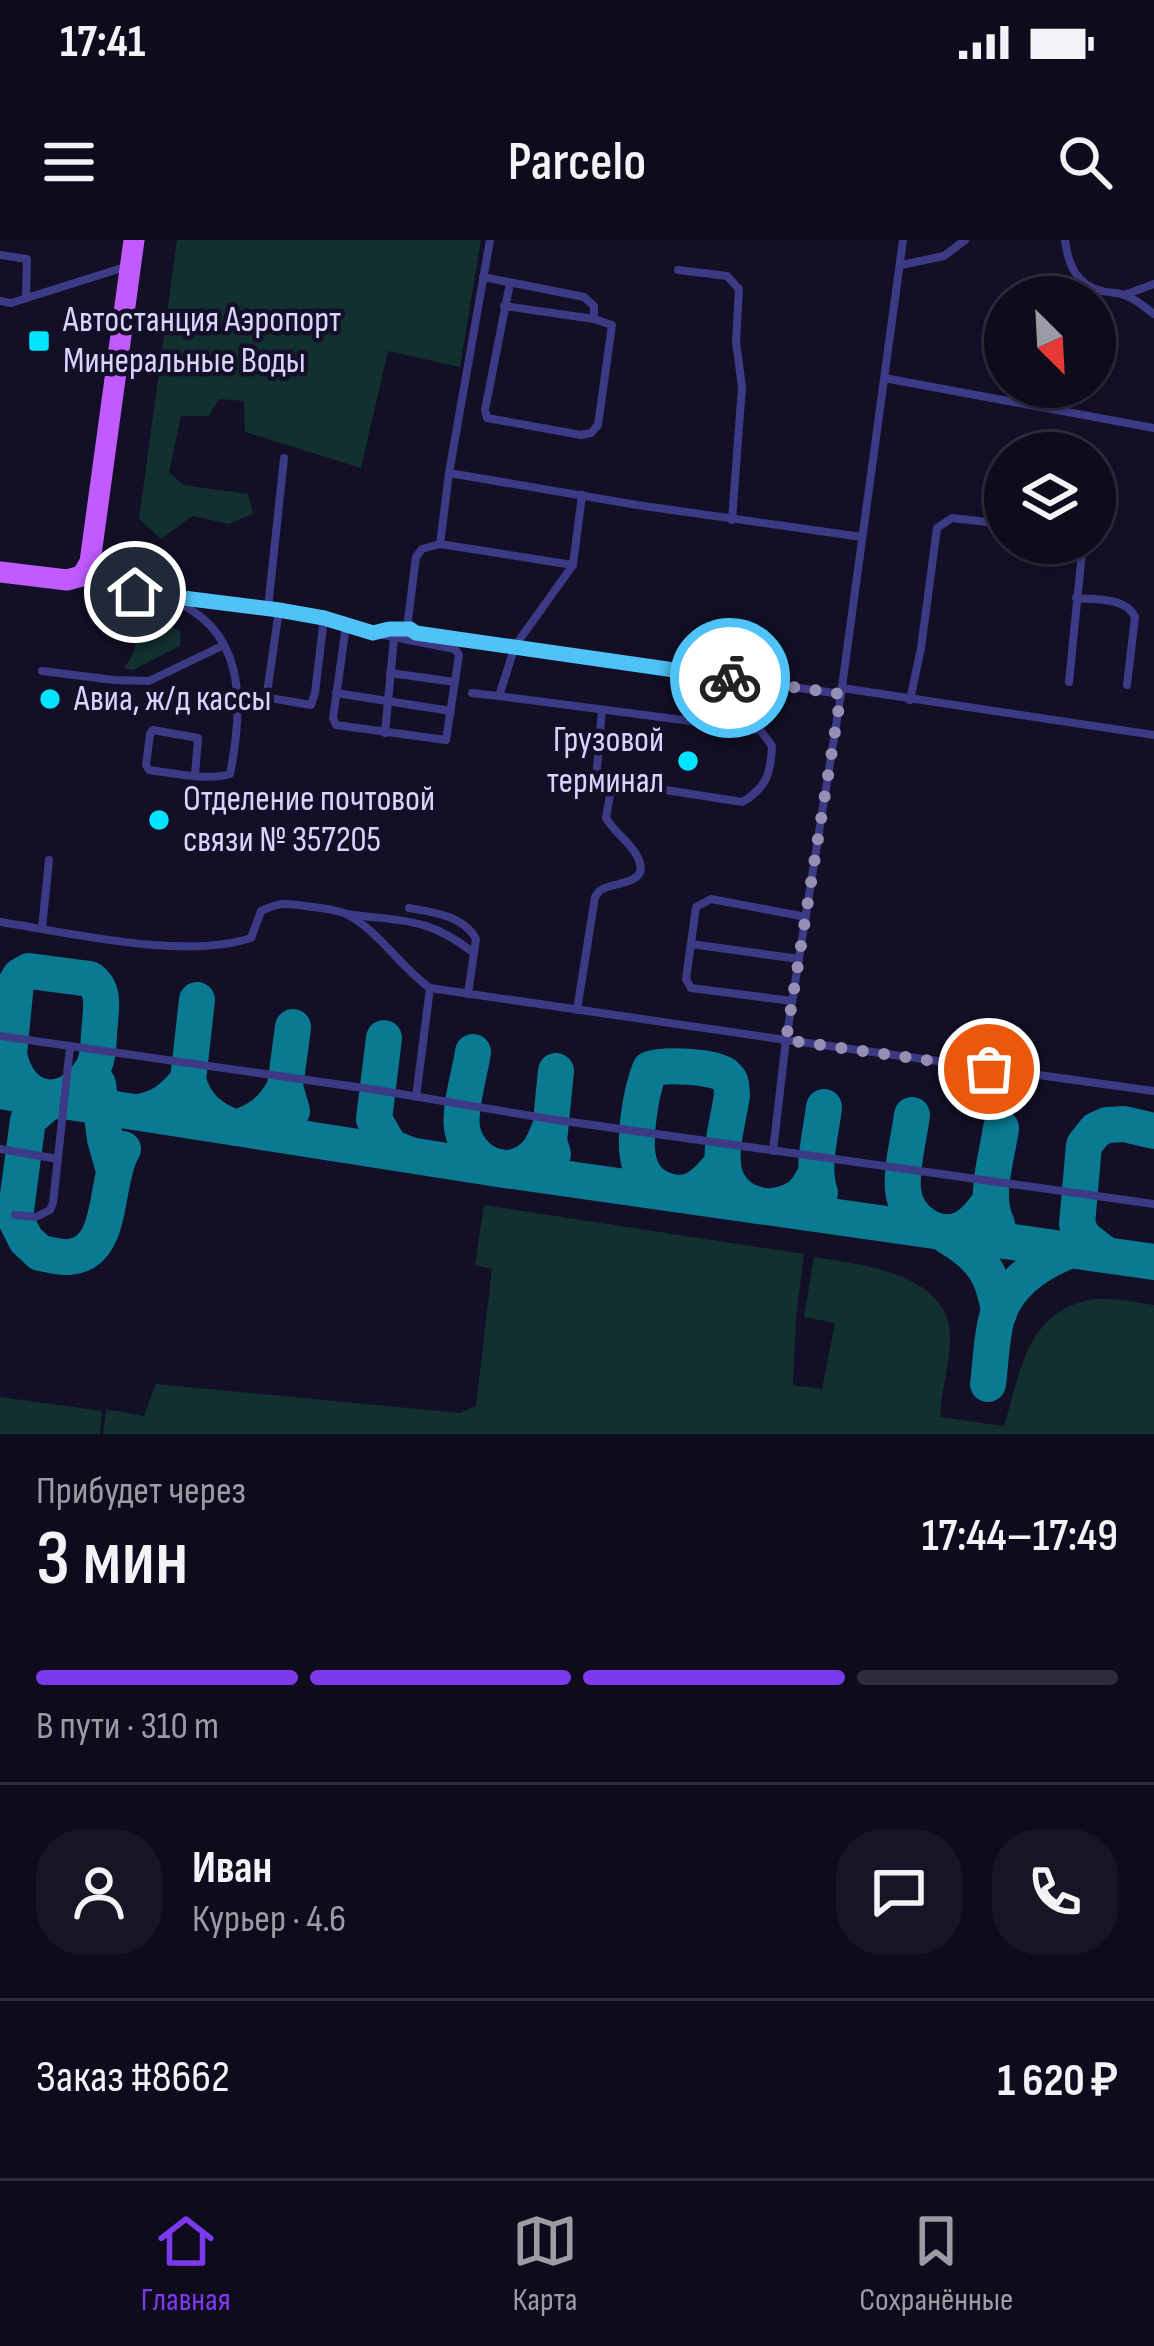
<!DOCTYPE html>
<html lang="ru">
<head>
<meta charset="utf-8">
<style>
	:root { --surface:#0e0b1c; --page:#171425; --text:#f1f3f6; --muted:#9b9ba3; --line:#2e2b3b; --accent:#7c3aed }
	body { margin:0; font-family:"Sofia Sans Condensed",sans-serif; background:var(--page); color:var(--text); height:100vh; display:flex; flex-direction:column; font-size:45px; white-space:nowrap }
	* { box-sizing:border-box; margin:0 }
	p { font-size:39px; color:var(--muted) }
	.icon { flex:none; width:66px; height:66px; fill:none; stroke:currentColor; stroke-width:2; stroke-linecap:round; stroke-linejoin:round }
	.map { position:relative; height:1194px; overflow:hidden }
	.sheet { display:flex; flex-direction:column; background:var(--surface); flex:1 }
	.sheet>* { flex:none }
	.needle { width:78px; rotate:156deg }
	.fabs { position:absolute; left:984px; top:36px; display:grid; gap:24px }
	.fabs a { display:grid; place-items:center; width:132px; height:132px; border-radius:50%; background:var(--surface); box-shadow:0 3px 9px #0004,0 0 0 3px var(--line); font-size:60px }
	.pin { position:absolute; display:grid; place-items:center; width:102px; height:102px; color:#fff; margin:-51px; border:6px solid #fff; border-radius:50%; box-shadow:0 3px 12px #0007 }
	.courier { position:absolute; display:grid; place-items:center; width:120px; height:120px; margin:-60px; border:9px solid #4fc3f7; border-radius:50%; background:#fff; color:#222; box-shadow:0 3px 15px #0007 }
	.summary em { font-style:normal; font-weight:600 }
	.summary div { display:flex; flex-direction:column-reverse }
	.summary { display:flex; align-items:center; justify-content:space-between; height:204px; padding:0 36px }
	h1 { font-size:78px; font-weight:600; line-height:90px }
	.bar { display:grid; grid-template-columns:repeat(4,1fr); gap:18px 12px; align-content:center; height:144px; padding:0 36px }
	.bar i { height:15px; border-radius:9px; background:var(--line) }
	.bar .selected { background:var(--accent) }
	.bar p { grid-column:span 4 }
	.line { display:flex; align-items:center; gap:30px; padding:0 36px; border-top:3px solid var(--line) }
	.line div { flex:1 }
	.round { display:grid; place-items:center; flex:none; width:126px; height:126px; border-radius:48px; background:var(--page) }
	.status { display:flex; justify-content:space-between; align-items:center; height:84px; padding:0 60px; background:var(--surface); direction:ltr }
	.status svg { height:33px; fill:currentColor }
	header { display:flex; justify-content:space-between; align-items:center; height:156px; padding:0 36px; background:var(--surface); font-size:54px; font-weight:600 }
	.tab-bar { display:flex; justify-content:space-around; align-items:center; height:168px; border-top:3px solid var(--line); background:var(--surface); font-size:33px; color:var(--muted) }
	.tab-bar a { display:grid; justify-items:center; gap:6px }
	.tab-bar .selected { color:var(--accent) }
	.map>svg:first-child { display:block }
</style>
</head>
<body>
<div class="status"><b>17:41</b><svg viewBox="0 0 49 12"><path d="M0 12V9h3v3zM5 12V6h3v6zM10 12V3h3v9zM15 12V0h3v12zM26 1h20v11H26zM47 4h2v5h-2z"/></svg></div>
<header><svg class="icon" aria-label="menu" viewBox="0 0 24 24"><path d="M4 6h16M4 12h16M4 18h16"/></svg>Parcelo<svg class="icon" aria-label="search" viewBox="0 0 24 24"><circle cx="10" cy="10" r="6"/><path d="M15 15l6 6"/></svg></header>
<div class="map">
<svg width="1154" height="1194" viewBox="0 0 1154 1194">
	<rect width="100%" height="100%" fill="#130f26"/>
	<g fill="#12302f">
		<path d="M177,0H481L460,127L388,111L361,228L245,192L244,161L219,159L209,176H181L169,233L184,245L248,254L253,274L228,284L192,276L161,299L139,279Z"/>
		<path d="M131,377L161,383L181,391L180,406L133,430L123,428C139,412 137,396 131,377Z"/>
		<path d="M484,965L804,1014L796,1078L793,1145L822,1149L835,1083L804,1077L814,1017C859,1024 947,1033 950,1094C951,1121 941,1151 940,1177L1004,1186C1020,1134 1025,1075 1088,1060C1108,1056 1134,1062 1154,1065V1194H103L106,1169L144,1176L156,1144L460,1173L476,1166L492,1029L475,1025Z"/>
		<path d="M0,1157L102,1171L100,1194H0Z"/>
	</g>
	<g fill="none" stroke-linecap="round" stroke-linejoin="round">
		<g stroke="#0a7a92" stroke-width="36">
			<path d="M29,731L90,739C105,750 101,766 100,783C98,798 100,819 91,831C64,873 18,863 9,814L16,743L20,736Z"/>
			<path d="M197,760L188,840C195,866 211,879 236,888C261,880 273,869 285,847"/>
			<path d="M384,798L374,879L390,907L408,914"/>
			<path d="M473,812C470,833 459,868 462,888C468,923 508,942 535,915C542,909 545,899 549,890"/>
			<path d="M98,844L105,899L113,927"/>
			<path d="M0,851L498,929L1154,1022"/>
			<path d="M292,871L285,847L293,787"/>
			<path d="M138,872C161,869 174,857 188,840"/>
			<path d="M912,875C909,899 901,926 903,950C906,979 937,1002 964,988C975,982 983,971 990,961"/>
			<path d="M553,914L549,901L556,831"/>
			<path d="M723,922C715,932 707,943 695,949C674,959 647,948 640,925C632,903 641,851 650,829C664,824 713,826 725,835C733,842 731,846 732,855C729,878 719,908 724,931C732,965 772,976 800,956C807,950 812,941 816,933"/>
			<path d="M820,953C811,927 821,894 824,867"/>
			<path d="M997,984C983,956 997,918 1001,888"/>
			<path d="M947,996C981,1016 994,1034 999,1073"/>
			<path d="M39,1012L26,1000L15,978L28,880L46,864L58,860"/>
			<path d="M40,1013C49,1014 60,1018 69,1017C116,1013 103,941 123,909"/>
			<path d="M1106,1015L1083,997L1077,984L1084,905L1096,890L1107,885L1124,884L1154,891"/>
			<path d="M988,1144C991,1122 991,1095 998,1074C1010,1041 1040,1022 1071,1010"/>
		</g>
		<g stroke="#3d3a85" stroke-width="8">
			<path d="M490,0L449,233L440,304L573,325L515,406L499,456L760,490L772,506C771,532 767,548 742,562L596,539L602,470"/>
			<path d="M1065,0C1068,24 1076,45 1102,51C1104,52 1120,53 1121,54C1135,58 1143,66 1154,74"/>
			<path d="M0,15L27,19L26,58"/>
			<path d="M901,25L944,16L965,0"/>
			<path d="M678,30L727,36L739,49L736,102L742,147L732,280"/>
			<path d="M483,37L584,57L594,66V79"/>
			<path d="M1124,55L1154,44"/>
			<path d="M0,61L11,63L125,27"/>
			<path d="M504,66L594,79L612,85L598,185L591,193L581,195L487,178L485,170L510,43"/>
			<path d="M884,138L1154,188"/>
			<path d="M449,233L637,265L862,297"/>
			<path d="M440,304L422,309L416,317L408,380L410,389L416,393L841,454L903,0"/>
			<path d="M573,325L582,255"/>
			<path d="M83,336C101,342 119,348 138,352C147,354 157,355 166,358C247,386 244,464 230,534C207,541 174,533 149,530L146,525L150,494L153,490L198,498L195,535"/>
			<path d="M169,357C221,362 272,369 324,378L315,453L311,465L270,458L267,453L279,370"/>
			<path d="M1076,358C1096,360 1126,357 1135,377L1127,445"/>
			<path d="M268,368L284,218"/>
			<path d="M324,378L373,393L455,409L459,415L446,500L336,485L333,478L346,386"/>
			<path d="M374,392L410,389"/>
			<path d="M42,431L114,440L149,441L224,405"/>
			<path d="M390,433L455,442"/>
			<path d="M1069,442L1082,312L1081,303"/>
			<path d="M842,448L1154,495"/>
			<path d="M336,453L451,471"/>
			<path d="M472,453L499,456"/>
			<path d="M910,460L921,408L937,288L952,278L1005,284"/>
			<path d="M385,493L394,398"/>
			<path d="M409,668C433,672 464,676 476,699L468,754"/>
			<path d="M347,674C404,682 426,676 474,713"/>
			<path d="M0,682C71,693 183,720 251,698L261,671C280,662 286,663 306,666C318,668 333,669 344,673C378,689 400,727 430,748L786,800L841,454"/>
			<path d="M42,688L49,620"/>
			<path d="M691,704L799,719"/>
			<path d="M792,761L691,748L686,739L696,667L711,659L806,677"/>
			<path d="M577,770L595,657C597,655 598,651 601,650C613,641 653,646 637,616C630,602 614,592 606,578L612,543"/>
			<path d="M0,796L377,850L550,879L1154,964"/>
			<path d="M416,857L430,748"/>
			<path d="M0,909L58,919"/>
			<path d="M773,911L786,800L1154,851"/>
			<path d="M15,975L36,977L50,970L53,963L70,807"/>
		</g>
		<path stroke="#c25bff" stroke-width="21" d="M0,332L67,340L82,336L90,322L134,0"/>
	</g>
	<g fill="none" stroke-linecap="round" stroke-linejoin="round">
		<path stroke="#948fb3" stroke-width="12" stroke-dasharray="0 21.6" d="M730,438L841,454L786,800L989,829"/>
		<path stroke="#4fc3f7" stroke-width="15" d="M135,352L279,370L324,378L373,393L389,389H410L416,393L730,438"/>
	</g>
	<g fill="#00e5ff" stroke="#130f26" stroke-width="4.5">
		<rect x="27" y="89" width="24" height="24" rx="6"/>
		<circle cx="50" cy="459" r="12"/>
		<circle cx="688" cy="521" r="12"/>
		<circle cx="159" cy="580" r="12"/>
	</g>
	<g text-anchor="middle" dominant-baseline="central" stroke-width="9" stroke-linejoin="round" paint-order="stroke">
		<g font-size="36" fill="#d9d4ff" stroke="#130f26" text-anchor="start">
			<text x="63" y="80">Автостанция Аэропорт<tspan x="63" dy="41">Минеральные Воды</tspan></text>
			<text x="74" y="459">Авиа, ж/д кассы</text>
			<text x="664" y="500" text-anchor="end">Грузовой<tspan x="664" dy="41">терминал</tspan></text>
			<text x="183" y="559">Отделение почтовой<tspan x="183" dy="41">связи № 357205</tspan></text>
		</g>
	</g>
</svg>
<div class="fabs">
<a><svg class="needle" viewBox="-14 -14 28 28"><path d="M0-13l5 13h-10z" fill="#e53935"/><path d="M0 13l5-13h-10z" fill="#9b9ba3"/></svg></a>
<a><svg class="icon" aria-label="layers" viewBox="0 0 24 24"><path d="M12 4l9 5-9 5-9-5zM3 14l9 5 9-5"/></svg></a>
</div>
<div class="pin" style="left:989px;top:829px;background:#ea580c"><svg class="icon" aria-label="bag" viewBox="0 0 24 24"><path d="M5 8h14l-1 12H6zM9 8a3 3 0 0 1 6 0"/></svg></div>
<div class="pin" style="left:135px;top:352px;background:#1f2937"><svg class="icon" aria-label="home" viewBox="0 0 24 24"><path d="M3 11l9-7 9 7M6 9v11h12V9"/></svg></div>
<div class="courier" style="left:730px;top:438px"><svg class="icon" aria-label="bike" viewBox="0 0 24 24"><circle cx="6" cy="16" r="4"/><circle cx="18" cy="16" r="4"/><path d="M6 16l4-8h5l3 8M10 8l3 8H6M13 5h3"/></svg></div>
</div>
<section class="sheet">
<div class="summary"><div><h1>3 мин</h1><p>Прибудет через</p></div><em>17:44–17:49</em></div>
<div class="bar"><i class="selected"></i><i class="selected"></i><i class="selected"></i><i></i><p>В пути · 310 m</p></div>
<div class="line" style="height:216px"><a class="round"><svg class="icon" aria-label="person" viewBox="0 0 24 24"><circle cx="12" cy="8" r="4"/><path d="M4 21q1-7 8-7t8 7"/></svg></a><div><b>Иван</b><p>Курьер · 4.6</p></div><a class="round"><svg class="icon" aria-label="chat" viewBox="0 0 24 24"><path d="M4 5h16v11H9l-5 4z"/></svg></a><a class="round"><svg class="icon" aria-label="phone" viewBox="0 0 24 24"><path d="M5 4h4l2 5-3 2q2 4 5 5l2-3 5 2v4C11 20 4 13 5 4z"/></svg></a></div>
<div class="line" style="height:156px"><div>Заказ #8662</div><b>1 620 ₽</b></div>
</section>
<nav class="tab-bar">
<a class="selected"><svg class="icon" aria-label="home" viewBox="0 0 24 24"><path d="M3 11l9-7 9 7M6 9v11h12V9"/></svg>Главная</a>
<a><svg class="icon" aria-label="map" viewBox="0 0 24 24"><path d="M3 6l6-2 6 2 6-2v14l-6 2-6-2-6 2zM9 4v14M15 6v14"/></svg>Карта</a>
<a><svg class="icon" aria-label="saved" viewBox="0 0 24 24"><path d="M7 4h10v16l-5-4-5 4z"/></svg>Сохранённые</a>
</nav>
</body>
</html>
